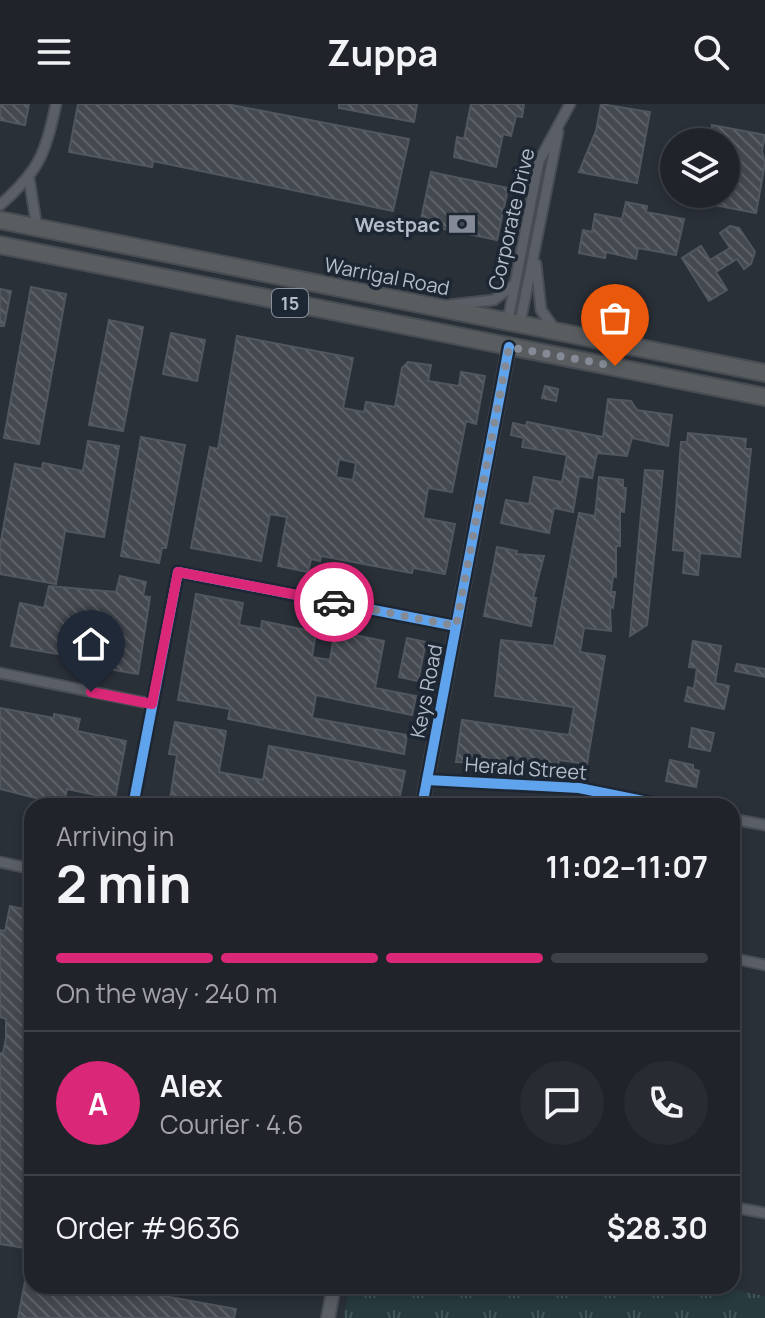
<!DOCTYPE html>
<html lang="en">
<head>
<meta charset="utf-8">
<style>
	:root { --surface:#20242a; --page:#282c32; --text:#f1f3f6; --muted:#a2a4a8; --line:#3d4147; --accent:#db2777 }
	body { margin:0; font-family:Manrope,sans-serif; background:var(--page); color:var(--text); height:100vh; display:flex; flex-direction:column; font-size:30px; white-space:nowrap }
	* { box-sizing:border-box; margin:0 }
	p { font-size:26px; color:var(--muted) }
	.icon { flex:none; width:44px; height:44px; fill:none; stroke:currentColor; stroke-width:2; stroke-linecap:round; stroke-linejoin:round }
	.map { position:relative; flex:1; overflow:hidden }
	.side { position:absolute; left:24px; top:694px; width:716px; height:496px; display:flex; flex-direction:column; background:var(--surface); border-radius:24px; box-shadow:0 4px 12px #0003,0 0 0 2px var(--line) }
	.side>* { flex:none }
	.buttons { position:absolute; left:660px; top:24px; display:grid; gap:16px }
	.buttons a { display:grid; place-items:center; width:80px; height:80px; border-radius:50%; background:var(--surface); box-shadow:0 4px 12px #0003,0 0 0 2px var(--line); font-size:40px }
	.pin { position:absolute; display:grid; place-items:center; width:68px; height:68px; color:#fff; margin:-82px -34px; border-radius:50% 50% 50% 0; rotate:-45deg; box-shadow:0 0 8px #0007 }
	.pin .icon { rotate:45deg }
	.courier { position:absolute; display:grid; place-items:center; width:80px; height:80px; margin:-40px; border:6px solid #db2777; border-radius:50%; background:#fff; color:#222; box-shadow:0 2px 10px #0007 }
	.head em { font-style:normal; font-weight:700 }
	.head div { display:flex; flex-direction:column-reverse }
	.head { display:flex; align-items:center; justify-content:space-between; height:136px; padding:0 32px }
	h1 { font-size:52px; font-weight:700; line-height:60px }
	.bar { display:grid; grid-template-columns:repeat(4,1fr); gap:12px 8px; align-content:center; height:96px; padding:0 32px }
	.bar i { height:10px; border-radius:6px; background:var(--line) }
	.bar .current { background:var(--accent) }
	.bar p { grid-column:span 4 }
	.line { display:flex; align-items:center; gap:20px; padding:0 32px; border-top:2px solid var(--line) }
	.line div { flex:1 }
	.round { display:grid; place-items:center; flex:none; width:84px; height:84px; border-radius:42px; background:var(--page) }
	header { display:flex; justify-content:space-between; align-items:center; height:104px; padding:0 32px; background:var(--surface); font-size:36px; font-weight:700 }
	.map>svg:first-child { display:block }
</style>
</head>
<body>
<header><svg class="icon" aria-label="menu" viewBox="0 0 24 24"><path d="M4 6h16M4 12h16M4 18h16"/></svg>Zuppa<svg class="icon" aria-label="search" viewBox="0 0 24 24"><circle cx="10" cy="10" r="6"/><path d="M15 15l6 6"/></svg></header>
<div class="map">
<svg width="765" height="1214" viewBox="0 0 765 1214">
	<defs>
		<pattern id="grass-tufts" width="24" height="20" patternUnits="userSpaceOnUse" patternTransform="scale(2)"><rect width="24" height="20" fill="#273a3e"/><path d="M3 7l-1-3M5 7V3M7 7l1-3M15 17l-1-3M17 17v-4M19 17l1-3" fill="none" stroke="#445559"/></pattern>
		<pattern id="building-back-hatch" width="6" height="6" patternUnits="userSpaceOnUse" patternTransform="scale(2)"><rect width="6" height="6" fill="#444950"/><path d="M-1 5l2 2M0 0l6 6M5-1l2 2" fill="none" stroke="#5d6168"/></pattern>
	</defs>
	<rect width="100%" height="100%" fill="#2a3038"/>
	<path fill="url(#grass-tufts)" d="M350,1182H711L765,1192V1214H343Z"/>
	<g fill="url(#building-back-hatch)" stroke="#52575f" stroke-width="2" fill-rule="evenodd">
		<path d="M0,0H29L25,21L0,16Z"/>
		<path d="M78,0H226L409,35L393,107L153,57L152,63L69,48Z"/>
		<path d="M339,0H417L414,18L339,4Z"/>
		<path d="M471,0H524L522,13L516,12L511,32L503,30L496,63L454,53L457,33L464,35Z"/>
		<path d="M601,0L650,8L637,79L579,68L596,27Z"/>
		<path d="M712,21L765,31L762,47L765,59L756,109L693,97L694,90H726V38H709Z"/>
		<path d="M431,68L508,84L497,136L420,120Z"/>
		<path d="M626,98L647,102L646,108L684,115L676,151L638,144L636,155L606,148L605,154L579,149L583,126L592,128L595,110L622,115Z"/>
		<path d="M730,122L739,124L755,148L751,160L744,165L737,155L716,168L727,186L709,197L682,154L701,142L710,156L730,144L720,129Z"/>
		<path d="M31,183L66,190L39,340L4,334Z"/>
		<path d="M0,185L11,187L4,222H0Z"/>
		<path d="M109,216L143,223L123,327L89,321Z"/>
		<path d="M171,229L205,236L197,277L163,270Z"/>
		<path d="M237,232L353,254L343,304L364,308L366,298L395,303L402,264L408,258L431,261L428,277L459,282L461,268L485,272L476,320L466,317L452,388L428,384L423,414L455,420L445,470L413,464L412,469L321,452L320,457L311,455L308,468L278,462L287,413L270,410L261,457L191,444L210,343L218,345ZM339,355L356,359L353,376L336,373Z"/>
		<path d="M545,282L558,285L556,297L542,294Z"/>
		<path d="M608,295L631,297L637,306L672,311L668,342L632,334L627,352L597,349L592,374L579,372L573,408L554,404L549,429L501,419L506,396L529,400L534,373L562,378L567,351L522,343L524,334L511,331L513,319L526,322L527,318L603,333Z"/>
		<path d="M688,329L746,335L745,345H751L740,453L700,449L698,471L683,469L685,447L673,446L681,338H687Z"/>
		<path d="M141,333L185,341L166,444H162L159,459L121,452Z"/>
		<path d="M88,337L119,342L104,433L65,427L56,480L0,470V442L15,360L42,365L43,359L83,367Z"/>
		<path d="M645,366L663,367L647,521L630,532Z"/>
		<path d="M599,373L623,376V384H626L624,408L620,407V442H616V473L613,472L611,488H615L613,504L610,503L611,527L584,524L580,548L605,552L587,660L559,656L558,661L456,658L462,616L569,631L574,603L495,592L501,536L554,542L579,409L595,412Z"/>
		<path d="M497,443L517,447L516,450L544,452L533,494H536L531,522L484,512Z"/>
		<path d="M120,472L146,478L143,492L150,493L138,570L114,566L115,560L11,542L20,499L44,504L49,482L116,488Z"/>
		<path d="M196,490L243,499L239,521L261,525L262,517L316,528L312,553L330,556L335,527L384,537L375,584L416,592L412,611L316,591L312,614L407,631L404,650L228,615L230,605L178,596Z"/>
		<path d="M407,534L426,538L418,577L399,573Z"/>
		<path d="M693,537L721,542L715,579L729,582L724,605L685,597L688,583L694,585L697,564L689,563Z"/>
		<path d="M737,560L765,565V573L735,567Z"/>
		<path d="M0,604L54,614V610L80,615L77,627L126,637L115,695L67,685L64,701L0,685Z"/>
		<path d="M175,618L226,627L219,668L263,676L269,642L405,667L398,702H169L177,651L169,650Z"/>
		<path d="M692,624L714,629L710,647L689,643Z"/>
		<path d="M670,656L693,661V665L699,667L696,683L666,677Z"/>
		<path d="M10,802L32,807V1145L0,1140V949H3L6,934V915L0,913V826L5,827Z"/>
		<path d="M28,1162H32V1182H109L236,1205L234,1214H18Z"/>
	</g>
	<g fill="none" stroke-linecap="round" stroke-linejoin="round">
		<g stroke="#484c53" stroke-width="13">
			<g id="street">
				<path d="M29,74L37,124"/>
				<path d="M0,101C39,67 46,49 56,0"/>
				<path d="M536,160L541,206L554,224"/>
				<path d="M449,201L494,196L512,182"/>
				<path d="M508,216L539,57L570,0"/>
				<path d="M520,219L558,28"/>
				<path d="M0,569L152,600"/>
				<path d="M427,676L579,684L668,702"/>
				<path d="M133,702L178,468L456,522"/>
				<path d="M732,715L765,721"/>
				<path d="M0,758L32,765"/>
				<path d="M732,854L765,861"/>
				<path d="M732,1103L765,1109"/>
			</g>
		</g>
		<g stroke="#484c53" stroke-width="16">
			<g id="secondary">
				<path d="M422,702L509,243"/>
				<path d="M328,1214L334,1182"/>
			</g>
		</g>
		<g stroke="#474c53" stroke-width="20">
			<g id="highway">
				<path d="M0,116L765,269"/>
				<path d="M0,141L765,293"/>
			</g>
		</g>
		<use href="#street" stroke="#5a5e66" stroke-width="9"/>
		<use href="#secondary" stroke="#595d64" stroke-width="12"/>
		<use href="#highway" stroke="#5a5d60" stroke-width="16"/>
		<g stroke="#1d2633" stroke-width="15">
			<g id="cycleway">
				<path d="M427,676L579,684L668,702"/>
				<path d="M133,702L178,468L456,522"/>
				<path d="M422,702L509,243"/>
			</g>
		</g>
		<use href="#cycleway" stroke="#60a3ed" stroke-width="10"/>
	</g>
	<g fill="none" stroke-linecap="round" stroke-linejoin="round">
		<path stroke="#848b96" stroke-width="8" stroke-dasharray="0 14.4" d="M334,498L456,522L509,243L615,262"/>
		<path stroke="#db2777" stroke-width="10" d="M91,588L152,600L178,468L334,498"/>
	</g>
	<defs>
		<g id="bank-bare" transform="scale(2.16)"><path d="M-6-4H6V4H-6ZM0-2.3a2.3 2.3 0 1 0 0 4.6a2.3 2.3 0 1 0 0-4.6Z" fill="#848b96" stroke="#1d2633" stroke-width="2.5" paint-order="stroke"/></g>
	</defs>
	<g fill-rule="evenodd">
		<use href="#bank-bare" x="462" y="120"/>
	</g>
	<g text-anchor="middle" dominant-baseline="central" stroke-width="7" stroke-linejoin="round" paint-order="stroke">
		<rect fill="#1d2633" stroke="#878f9c" stroke-width="2" x="272" y="185" width="36" height="28" rx="6"/>
		<g font-size="18" font-weight="bold" fill="#b4bcc9">
			<text x="290" y="199">15</text>
		</g>
		<g font-size="20" fill="#b4bcc9" stroke="#1d2633">
			<text transform="translate(511 115) rotate(-77)">Corporate Drive</text>
			<text transform="translate(387 172) rotate(11)">Warrigal Road</text>
			<text transform="translate(426 587) rotate(-79)">Keys Road</text>
			<text transform="translate(526 664) rotate(4)">Herald Street</text>
		</g>
		<g font-size="20" font-weight="bold" fill="#b4bcc9" stroke="#1d2633" text-anchor="end">
			<text x="440" y="120">Westpac</text>
		</g>
	</g>
</svg>
<div class="buttons">
<a><svg class="icon" aria-label="layers" viewBox="0 0 24 24"><path d="M12 4l9 5-9 5-9-5zM3 14l9 5 9-5"/></svg></a>
</div>
<div class="pin" style="left:615px;top:262px;background:#ea580c"><svg class="icon" aria-label="bag" viewBox="0 0 24 24"><path d="M5 8h14l-1 12H6zM9 8a3 3 0 0 1 6 0"/></svg></div>
<div class="pin" style="left:91px;top:588px;background:#1f2937"><svg class="icon" aria-label="home" viewBox="0 0 24 24"><path d="M3 11l9-7 9 7M6 9v11h12V9"/></svg></div>
<div class="courier" style="left:334px;top:498px"><svg class="icon" aria-label="car" viewBox="0 0 24 24"><path d="M5 17H2v-5l4-1 3-4h7l3 4 3 1v5h-3M9 17h6M6 11h13"/><circle cx="7" cy="17" r="2"/><circle cx="17" cy="17" r="2"/></svg></div>
<section class="side">
<div class="head"><div><h1>2 min</h1><p>Arriving in</p></div><em>11:02–11:07</em></div>
<div class="bar"><i class="current"></i><i class="current"></i><i class="current"></i><i></i><p>On the way · 240 m</p></div>
<div class="line" style="height:144px"><b class="round" style="background:var(--accent);color:#fff">A</b><div><b>Alex</b><p>Courier · 4.6</p></div><a class="round"><svg class="icon" aria-label="chat" viewBox="0 0 24 24"><path d="M4 5h16v11H9l-5 4z"/></svg></a><a class="round"><svg class="icon" aria-label="phone" viewBox="0 0 24 24"><path d="M5 4h4l2 5-3 2q2 4 5 5l2-3 5 2v4C11 20 4 13 5 4z"/></svg></a></div>
<div class="line" style="height:104px"><div>Order #9636</div><b>$28.30</b></div>
</section>
</div>
</body>
</html>
